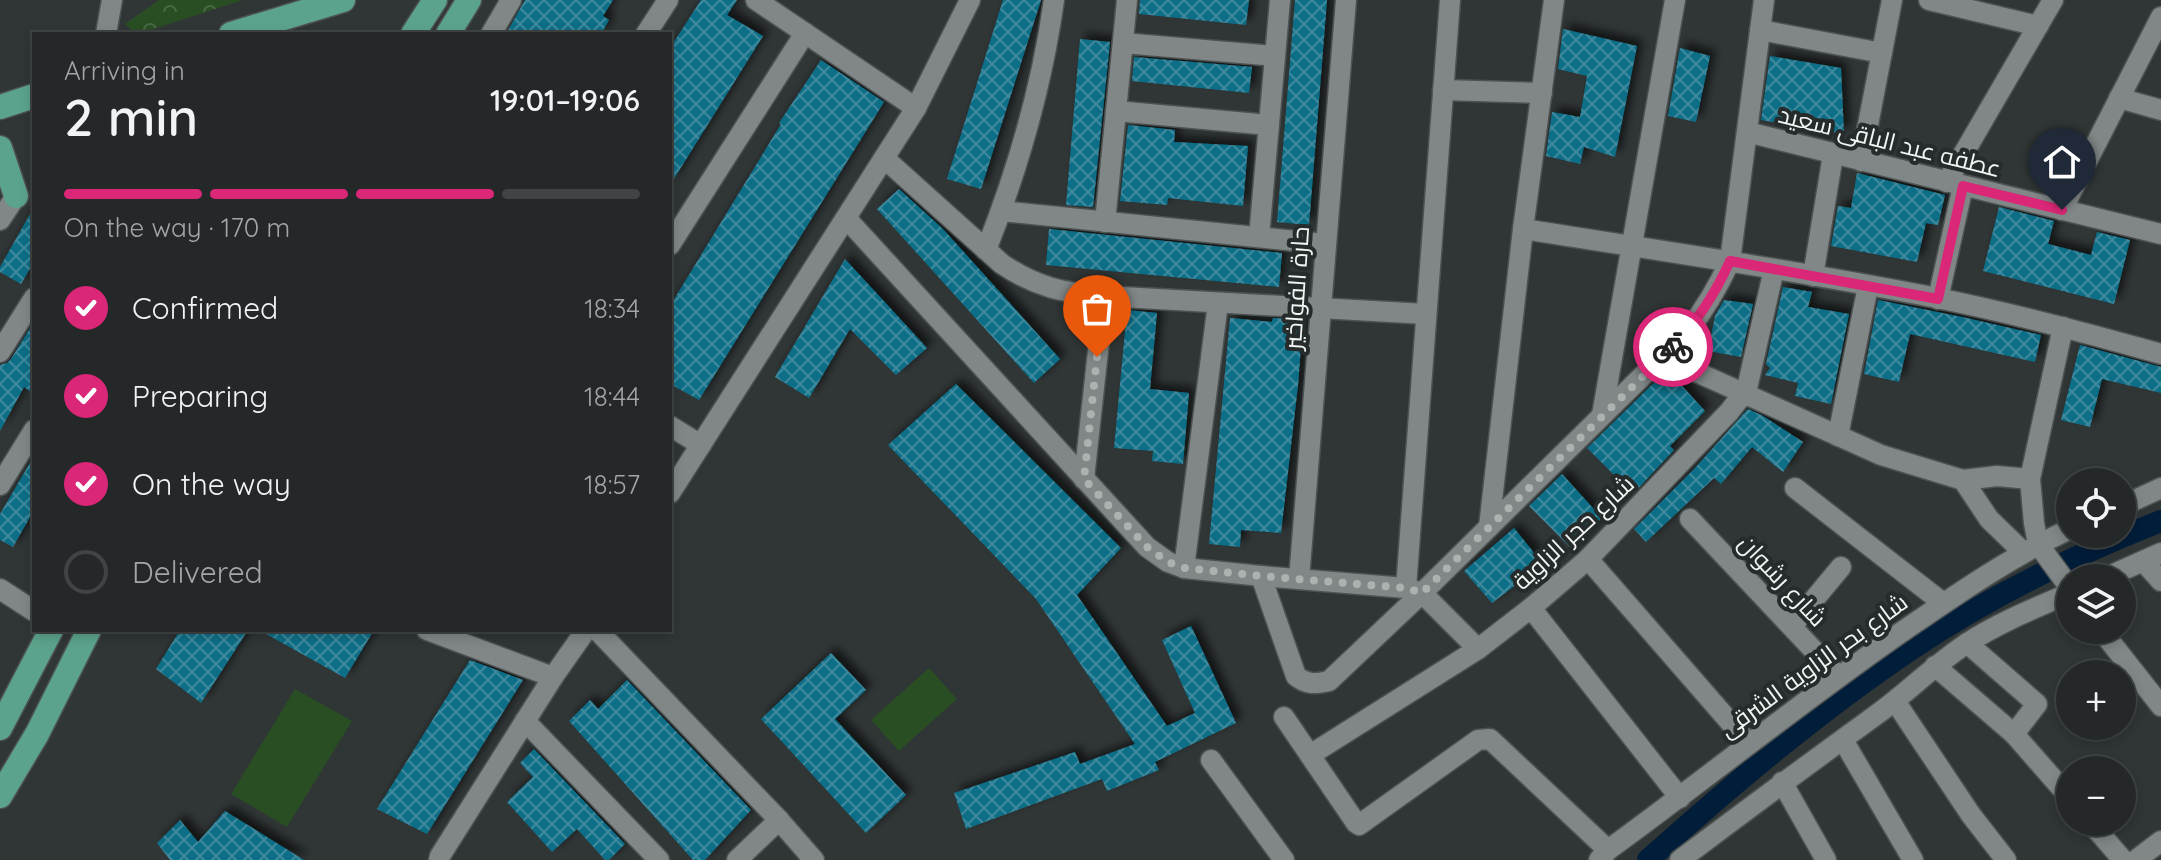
<!DOCTYPE html>
<html lang="en">
<head>
<meta charset="utf-8">
<style>
	:root { --surface:#242828; --page:#2c3030; --text:#f1f3f6; --muted:#a3a6a8; --line:#414445; --accent:#db2777 }
	body { margin:0; font-family:Quicksand,Cairo,sans-serif; background:var(--page); color:var(--text); height:100vh; display:flex; flex-direction:column; font-size:30px; white-space:nowrap }
	* { box-sizing:border-box; margin:0 }
	p { font-size:26px; color:var(--muted) }
	.icon { flex:none; width:44px; height:44px; fill:none; stroke:currentColor; stroke-width:2; stroke-linecap:round; stroke-linejoin:round }
	.map { position:relative; flex:1; overflow:hidden }
	.drawer { position:absolute; left:32px; top:32px; width:640px; height:600px; display:flex; flex-direction:column; background:var(--surface); border-radius:0px; box-shadow:0 4px 12px #0003,0 0 0 2px var(--line) }
	.drawer>* { flex:none }
	.tools { position:absolute; left:2056px; top:468px; display:grid; gap:16px }
	.tools a { display:grid; place-items:center; width:80px; height:80px; border-radius:50%; background:var(--surface); box-shadow:0 4px 12px #0003,0 0 0 2px var(--line); font-size:40px }
	.pin { position:absolute; display:grid; place-items:center; width:68px; height:68px; color:#fff; margin:-82px -34px; border-radius:50% 50% 50% 0; rotate:-45deg; box-shadow:0 0 8px #0007 }
	.pin .icon { rotate:45deg }
	.courier { position:absolute; display:grid; place-items:center; width:80px; height:80px; margin:-40px; border:6px solid #db2777; border-radius:50%; background:#fff; color:#222; box-shadow:0 2px 10px #0007 }
	.overview em { font-style:normal; font-weight:600 }
	.overview div { display:flex; flex-direction:column-reverse }
	.overview { display:flex; align-items:center; justify-content:space-between; height:136px; padding:0 32px }
	h1 { font-size:52px; font-weight:600; line-height:60px }
	.bar { display:grid; grid-template-columns:repeat(4,1fr); gap:12px 8px; align-content:center; height:96px; padding:0 32px }
	.bar i { height:10px; border-radius:6px; background:var(--line) }
	.bar .on { background:var(--accent) }
	.bar p { grid-column:span 4 }
	ol { padding:0 32px; list-style:none }
	li { display:flex; align-items:center; gap:24px; height:88px }
	li p { margin-inline-start:auto }
	li .icon { padding:8px; border-radius:50%; background:var(--accent); color:#fff; stroke-width:4 }
	li:last-child { color:var(--muted) }
	li i { width:44px; height:44px; border:4px solid var(--line); border-radius:50% }
	.map>svg:first-child { display:block }
</style>
</head>
<body>
<div class="map">
<svg width="2161" height="860" viewBox="0 0 2161 860">
	<defs>
		<pattern id="park-crowns" width="20" height="18" patternUnits="userSpaceOnUse" patternTransform="scale(2)"><rect width="20" height="18" fill="#2a4e24"/><path d="M2 6a3 3 0 1 1 6 0M12 15a3 3 0 1 1 6 0" fill="none" stroke="#496844"/></pattern>
		<pattern id="building-cross-hatch" width="8" height="8" patternUnits="userSpaceOnUse" patternTransform="scale(2)"><rect width="8" height="8" fill="#0e6e87"/><path d="M0 0l8 8M0 8l8-8" fill="none" stroke="#3d8a9e"/></pattern>
		<filter id="shadow"><feDropShadow dx="6" dy="-6" stdDeviation="4" flood-color="#0009"/></filter>
	</defs>
	<rect width="100%" height="100%" fill="#303535"/>
	<path fill="url(#park-crowns)" d="M159,0H243L138,34H136L125,24Z"/>
	<g fill="#2a4e24">
		<path d="M929,668L957,699L899,751L871,720Z"/>
		<path d="M295,689L352,721L287,827L231,794Z"/>
	</g>
	<g fill="none" stroke-linecap="round" stroke-linejoin="round">
		<path stroke="#001d3a" stroke-width="22" d="M1648,860C1732,785 1819,711 1913,648C1990,596 2075,555 2161,521"/>
	</g>
	<g fill="url(#building-cross-hatch)" filter="url(#shadow)">
		<path d="M525,0H613L603,16L609,20L601,34H506Z"/>
		<path d="M701,0H737L727,15L763,36L670,185V48Z"/>
		<path d="M1003,0H1041L981,189L947,179Z"/>
		<path d="M1140,0H1249L1246,25L1139,14Z"/>
		<path d="M1295,0H1327L1309,225L1277,222Z"/>
		<path d="M1563,29L1637,46L1615,157L1584,147L1580,164L1546,156L1552,112L1580,117L1587,76L1558,69Z"/>
		<path d="M1080,39L1110,42L1093,207L1066,205Z"/>
		<path d="M1680,48L1710,56L1696,122L1668,116Z"/>
		<path d="M1770,56L1841,68L1844,134L1761,120Z"/>
		<path d="M1134,57L1252,67L1249,93L1132,81Z"/>
		<path d="M821,60L884,102L699,400L670,384V306L781,124L779,123Z"/>
		<path d="M1128,125L1175,130L1174,142L1248,146L1243,206L1168,198L1167,205L1120,201Z"/>
		<path d="M1857,173L1945,195L1938,225L1926,223L1917,262L1831,246L1838,206L1851,208Z"/>
		<path d="M899,189L943,229L1060,359L1034,383L877,209Z"/>
		<path d="M34,207V262L21,284L0,272V267Z"/>
		<path d="M1999,207L2054,221L2048,244L2091,255L2097,232L2130,240L2114,304L1983,271Z"/>
		<path d="M1049,229L1282,253L1279,287L1046,265Z"/>
		<path d="M845,259L927,348L896,375L850,329L809,398L775,377Z"/>
		<path d="M1783,287L1812,292L1808,307L1849,314L1831,404L1795,396L1798,383L1765,375L1770,368L1766,364Z"/>
		<path d="M1724,300L1753,304L1741,357L1708,351L1715,316Z"/>
		<path d="M1878,300L1962,317L2041,335L2035,362L1910,334L1899,382L1864,374Z"/>
		<path d="M1127,310L1157,313L1150,389L1189,393L1183,464L1152,461L1153,451L1114,448Z"/>
		<path d="M1230,318L1272,322L1273,318L1303,320L1298,385L1281,533L1241,530L1240,547L1209,544Z"/>
		<path d="M34,322V394L24,387L0,431V365L7,363L11,359Z"/>
		<path d="M2080,345L2161,367V393L2102,379L2090,427L2061,420Z"/>
		<path d="M1665,372L1672,375L1705,411L1670,446L1674,450L1633,494L1587,448Z"/>
		<path d="M956,384L1121,548L1077,595L1167,726L1195,713L1162,640L1191,626L1236,723L1155,762L1159,770L1107,791L1102,779L966,829L954,793L1075,752L1080,764L1135,744L1036,599L888,445Z"/>
		<path d="M1748,409L1763,416L1803,442L1783,472L1752,447L1721,484L1714,478L1646,542L1634,529L1694,469Z"/>
		<path d="M34,456V510L13,547L0,540V514Z"/>
		<path d="M1562,474L1602,518L1572,549L1529,506Z"/>
		<path d="M1514,528L1543,564L1492,603L1464,571Z"/>
		<path d="M180,630H248L201,703L156,669Z"/>
		<path d="M259,630H374L345,678Z"/>
		<path d="M831,653L866,690L835,719L906,795L866,833L761,719Z"/>
		<path d="M470,660L523,680L427,834L377,809Z"/>
		<path d="M627,680L751,810L705,860H693L569,721L590,700L598,709Z"/>
		<path d="M534,749L625,844L609,860H605L577,829L552,852L507,802L533,777L520,763Z"/>
		<path d="M225,811L304,860H170L157,843L180,820L198,842Z"/>
	</g>
	<g fill="none" stroke-linecap="round" stroke-linejoin="round">
		<g stroke="#4c5151" stroke-width="23">
			<g id="minor">
				<path d="M756,0L916,108"/>
				<path d="M1929,0L2038,26"/>
				<path d="M1760,30L1882,53"/>
				<path d="M106,34L112,0"/>
				<path d="M491,34L511,0"/>
				<path d="M646,34L668,0"/>
				<path d="M1123,43L1275,56"/>
				<path d="M1443,90L1542,93"/>
				<path d="M2119,98L2161,110"/>
				<path d="M1116,111L1269,125"/>
				<path d="M1747,132L2161,234"/>
				<path d="M884,158L1002,264C1036,287 1063,293 1104,296L1426,314"/>
				<path d="M1861,161L1892,0"/>
				<path d="M1947,182L2053,0"/>
				<path d="M2062,210L2161,17"/>
				<path d="M1001,211L1325,244"/>
				<path d="M846,218L1147,547L1168,562L1184,568L1261,576L1406,588L1422,593L1478,649"/>
				<path d="M0,220L16,196"/>
				<path d="M1105,222L1127,0"/>
				<path d="M1523,229C1661,251 1799,271 1937,298C2012,313 2087,333 2161,354"/>
				<path d="M1259,237L1280,0"/>
				<path d="M670,245L805,33"/>
				<path d="M986,250C1018,169 1042,86 1054,0"/>
				<path d="M1813,276L1833,155"/>
				<path d="M1938,299L1963,186"/>
				<path d="M2063,327L2030,479L2034,523L2038,544L2070,588"/>
				<path d="M0,352L34,298"/>
				<path d="M1663,357L1881,455L1963,480L1997,476L2030,479"/>
				<path d="M1602,415L1675,0"/>
				<path d="M670,426L701,445"/>
				<path d="M1838,436L1868,286"/>
				<path d="M1084,479L1104,296"/>
				<path d="M1963,480L1989,519L2023,552"/>
				<path d="M0,485L34,430"/>
				<path d="M1795,488L1943,603"/>
				<path d="M670,493L916,108L970,0"/>
				<path d="M2122,506L2161,488"/>
				<path d="M1690,519L1838,676"/>
				<path d="M1489,527L1523,229L1554,0"/>
				<path d="M1588,559L1749,744"/>
				<path d="M2143,561L2161,581"/>
				<path d="M1184,568L1218,303"/>
				<path d="M1261,576L1296,676C1307,685 1316,684 1329,681L1422,593L1687,332C1705,309 1718,287 1730,261L1764,0"/>
				<path d="M2105,578L2161,553"/>
				<path d="M1299,579L1346,0"/>
				<path d="M1406,588L1450,0"/>
				<path d="M0,589L34,611"/>
				<path d="M1531,608L1680,798"/>
				<path d="M1792,626L1841,567"/>
				<path d="M427,630L553,677"/>
				<path d="M597,630L779,820L814,860"/>
				<path d="M2101,630L2161,706"/>
				<path d="M1967,643L2037,704L2014,734"/>
				<path d="M1935,666L2014,734L2070,798"/>
				<path d="M1895,701L1971,815L2006,860"/>
				<path d="M1284,717L1356,823L1359,825L1478,740L1490,739L1608,850"/>
				<path d="M525,721L659,860"/>
				<path d="M1843,740L1913,860"/>
				<path d="M1310,755L1478,649L1531,608L1588,559L1729,412L1743,394L1748,384L1774,269"/>
				<path d="M1211,760L1284,860"/>
				<path d="M1782,782L1826,860"/>
				<path d="M2090,822L2123,860"/>
				<path d="M439,860L440,856L553,677L586,630"/>
				<path d="M737,860L779,820"/>
				<path d="M1599,860L1608,850C1707,778 1802,701 1903,631C1957,594 2010,557 2070,529"/>
				<path d="M1680,860C1745,811 1810,763 1876,715C1907,693 1934,665 1966,644C1998,623 2035,608 2070,593"/>
				<path d="M2136,860L2161,841"/>
			</g>
		</g>
		<g stroke="#4c5151" stroke-width="27">
			<g id="major">
				<path d="M231,34L343,0"/>
				<path d="M413,34L435,0"/>
				<path d="M448,34L469,0"/>
				<path d="M0,107L34,96"/>
				<path d="M0,148L16,196"/>
				<path d="M0,728L51,630"/>
				<path d="M0,796L37,734L89,630"/>
			</g>
		</g>
		<use href="#minor" stroke="#818787" stroke-width="20"/>
		<use href="#major" stroke="#5ba38c" stroke-width="24"/>
	</g>
	<g fill="none" stroke-linecap="round" stroke-linejoin="round">
		<path stroke="#adb2b1" stroke-width="8" stroke-dasharray="0 14.4" d="M1097,357L1084,479L1147,547L1168,562L1184,568L1261,576L1406,588L1422,593L1673,347"/>
		<path stroke="#db2777" stroke-width="10" d="M1673,347C1698,321 1715,294 1730,261L1938,299L1963,186L2062,210"/>
	</g>
	<g text-anchor="middle" dominant-baseline="central" stroke-width="8" stroke-linejoin="round" paint-order="stroke">
		<g font-size="24" fill="#f1f5f4" stroke="#262b2b">
			<text transform="translate(1890 141) rotate(14)">عطفه عبد الباقى سعيد</text>
			<text transform="translate(1296 288) rotate(-86)">حارة الفواخير</text>
			<text transform="translate(1573 532) rotate(-43)">شارع حجر الزاوية</text>
			<text transform="translate(1783 580) rotate(47)">شارع رشوان</text>
			<text transform="translate(1813 665) rotate(-36)">شارع بحر الزاوية الشرقى</text>
		</g>
	</g>
</svg>
<div class="tools">
<a><svg class="icon" aria-label="locate" viewBox="0 0 24 24"><circle cx="12" cy="12" r="6"/><path d="M12 2v4M12 18v4M2 12h4M18 12h4"/></svg></a>
<a><svg class="icon" aria-label="layers" viewBox="0 0 24 24"><path d="M12 4l9 5-9 5-9-5zM3 14l9 5 9-5"/></svg></a>
<a>+</a>
<a>−</a>
</div>
<div class="pin" style="left:1097px;top:357px;background:#ea580c"><svg class="icon" aria-label="bag" viewBox="0 0 24 24"><path d="M5 8h14l-1 12H6zM9 8a3 3 0 0 1 6 0"/></svg></div>
<div class="pin" style="left:2062px;top:210px;background:#1f2937"><svg class="icon" aria-label="home" viewBox="0 0 24 24"><path d="M3 11l9-7 9 7M6 9v11h12V9"/></svg></div>
<div class="courier" style="left:1673px;top:347px"><svg class="icon" aria-label="bike" viewBox="0 0 24 24"><circle cx="6" cy="16" r="4"/><circle cx="18" cy="16" r="4"/><path d="M6 16l4-8h5l3 8M10 8l3 8H6M13 5h3"/></svg></div>
<section class="drawer">
<div class="overview"><div><h1>2 min</h1><p>Arriving in</p></div><em>19:01–19:06</em></div>
<div class="bar"><i class="on"></i><i class="on"></i><i class="on"></i><i></i><p>On the way · 170 m</p></div>
<ol>
<li><svg class="icon" aria-label="check" viewBox="0 0 24 24"><path d="M5 12l5 5 9-10"/></svg>Confirmed<p>18:34</p></li>
<li><svg class="icon" aria-label="check" viewBox="0 0 24 24"><path d="M5 12l5 5 9-10"/></svg>Preparing<p>18:44</p></li>
<li><svg class="icon" aria-label="check" viewBox="0 0 24 24"><path d="M5 12l5 5 9-10"/></svg>On the way<p>18:57</p></li>
<li><i></i>Delivered</li>
</ol>
</section>
</div>
</body>
</html>
